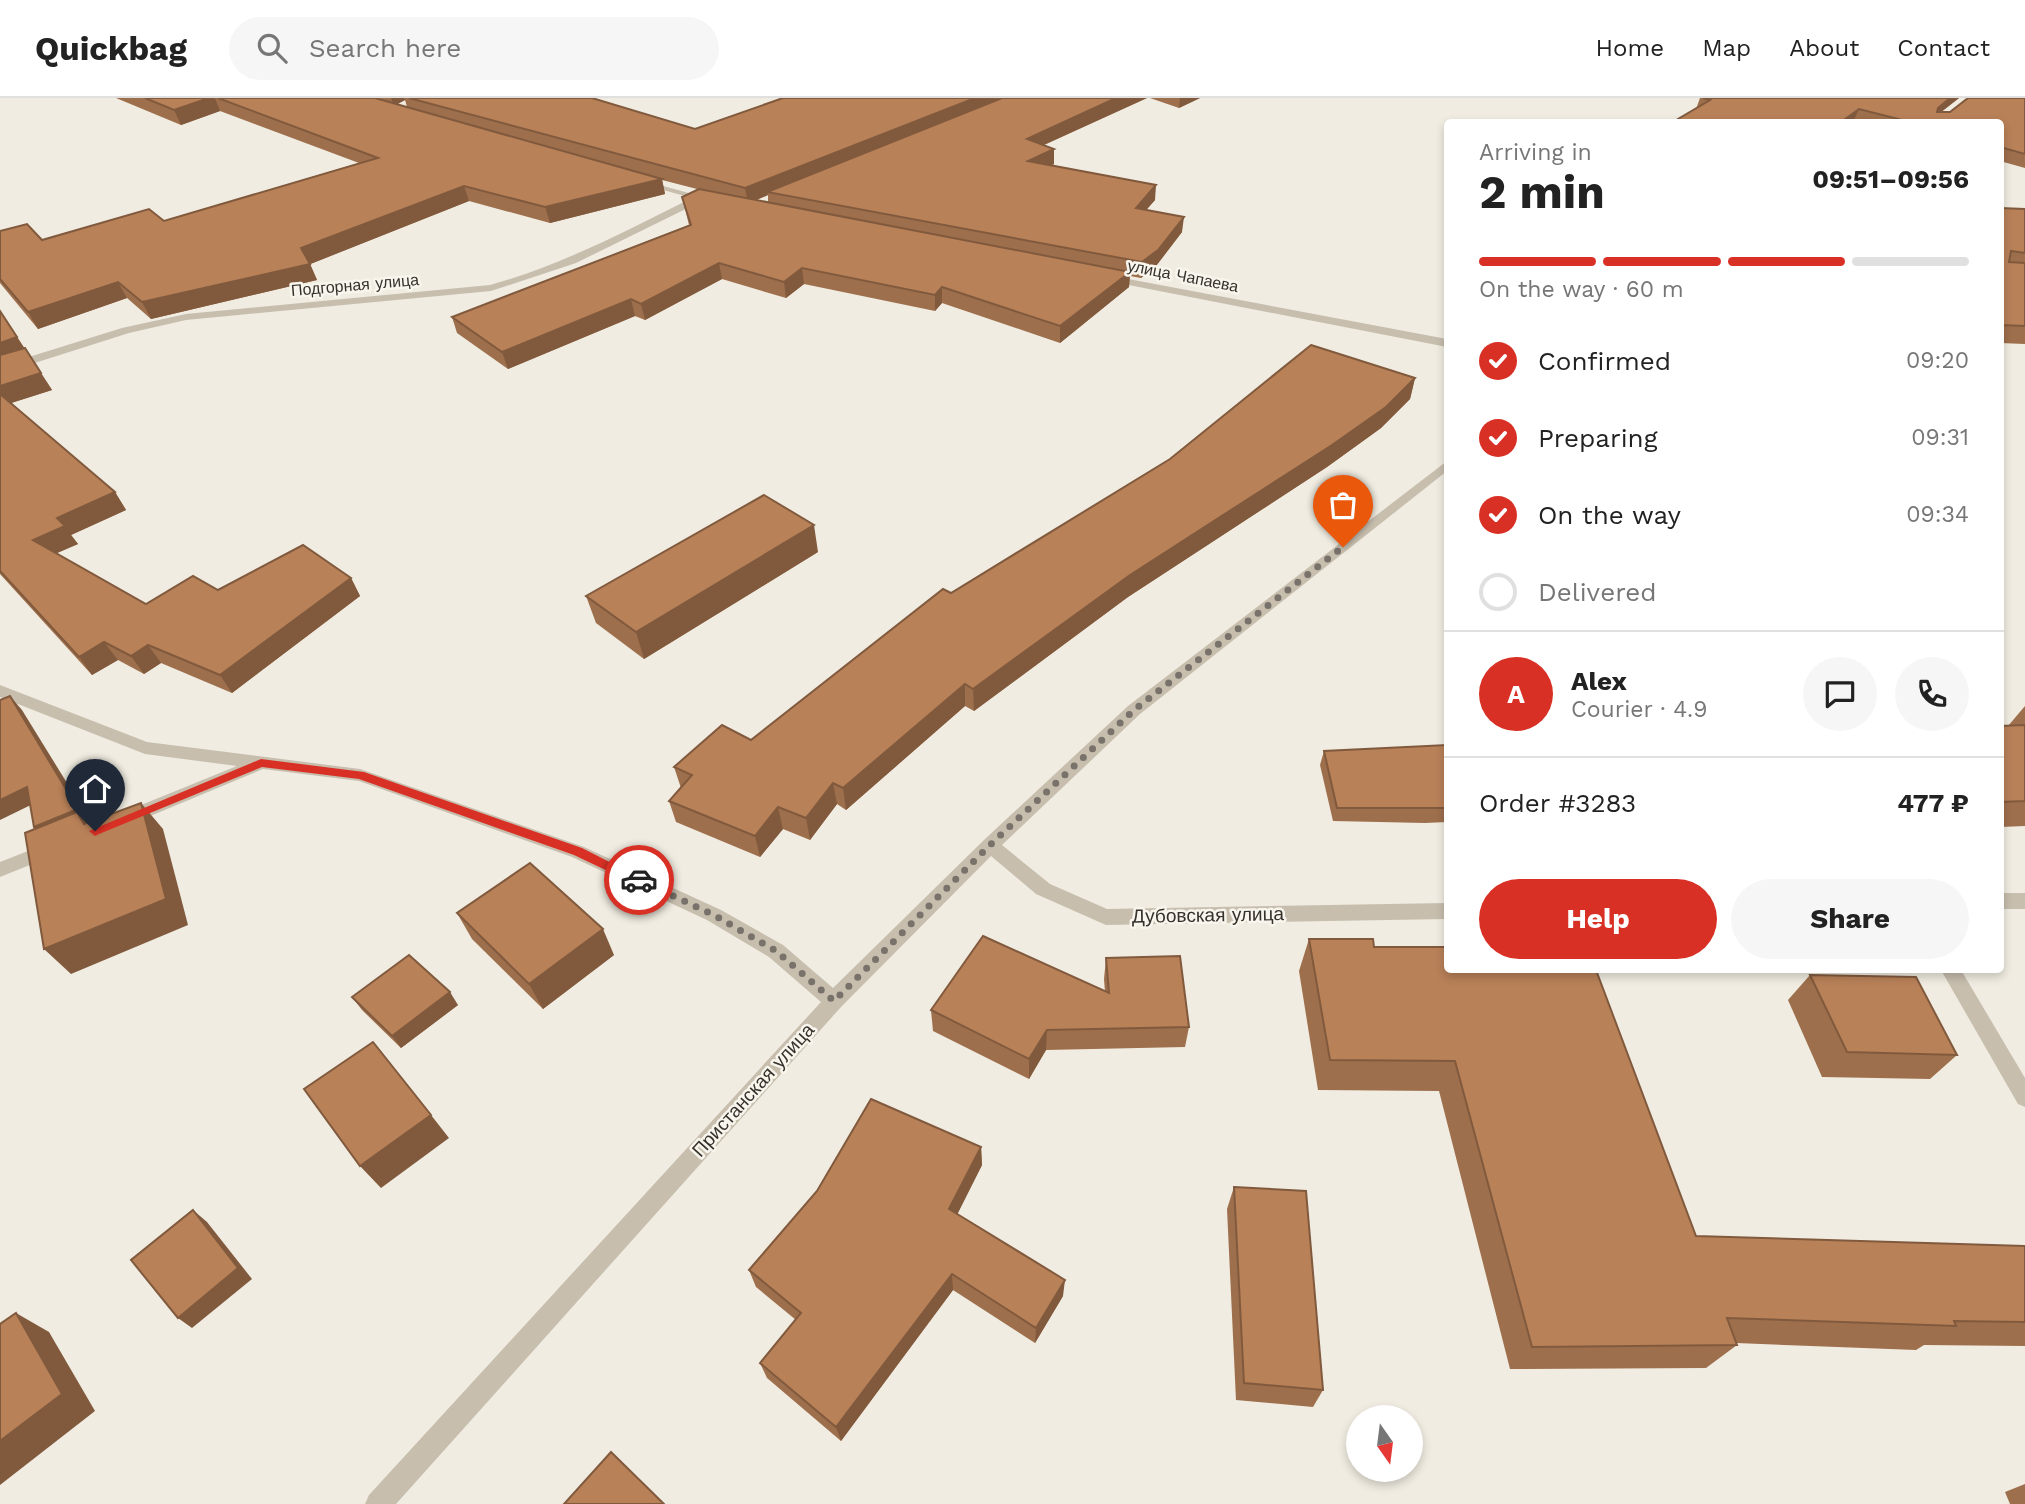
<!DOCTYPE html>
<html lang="en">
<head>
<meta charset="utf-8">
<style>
	:root { --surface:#fff; --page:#f6f6f6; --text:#222; --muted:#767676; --line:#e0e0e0; --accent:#d93025 }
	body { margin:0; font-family:"Work Sans",sans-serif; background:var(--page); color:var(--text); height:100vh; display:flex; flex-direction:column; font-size:26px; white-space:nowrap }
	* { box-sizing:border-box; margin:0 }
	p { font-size:23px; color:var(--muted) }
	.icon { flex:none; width:38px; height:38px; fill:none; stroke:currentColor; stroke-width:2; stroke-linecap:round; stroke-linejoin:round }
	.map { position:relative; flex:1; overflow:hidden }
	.sheet { position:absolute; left:1444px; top:21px; width:560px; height:854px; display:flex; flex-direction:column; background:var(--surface); border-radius:7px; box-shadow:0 4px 10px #0003 }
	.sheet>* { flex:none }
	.needle { width:46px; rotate:166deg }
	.tools { position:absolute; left:1346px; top:1307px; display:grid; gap:14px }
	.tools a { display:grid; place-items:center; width:77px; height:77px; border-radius:50%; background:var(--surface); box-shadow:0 4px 10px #0003; font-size:35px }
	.pin { position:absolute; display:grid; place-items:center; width:60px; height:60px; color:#fff; margin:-72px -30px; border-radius:50% 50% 50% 0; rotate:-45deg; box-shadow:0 0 7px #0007 }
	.pin .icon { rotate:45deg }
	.courier { position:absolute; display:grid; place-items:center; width:70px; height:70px; margin:-35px; border:5px solid #d93025; border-radius:50%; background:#fff; color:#222; box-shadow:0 2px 9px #0007 }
	.overview em { font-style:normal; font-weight:700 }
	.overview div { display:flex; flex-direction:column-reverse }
	.overview { display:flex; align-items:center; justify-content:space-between; height:119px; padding:0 35px }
	h1 { font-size:46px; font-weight:700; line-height:52px }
	.bar { display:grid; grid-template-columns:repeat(4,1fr); gap:10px 7px; align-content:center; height:84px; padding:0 35px }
	.bar i { height:9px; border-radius:5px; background:var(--line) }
	.bar .active { background:var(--accent) }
	.bar p { grid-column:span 4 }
	.line { display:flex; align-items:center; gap:18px; padding:0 35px; border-top:2px solid var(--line) }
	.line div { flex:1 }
	.round { display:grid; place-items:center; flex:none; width:74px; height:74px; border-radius:37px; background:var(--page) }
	ol { padding:0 35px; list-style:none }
	li { display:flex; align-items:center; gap:21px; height:77px }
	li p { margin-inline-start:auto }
	li .icon { padding:7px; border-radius:50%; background:var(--accent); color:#fff; stroke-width:4 }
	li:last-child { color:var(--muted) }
	li i { width:38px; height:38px; border:4px solid var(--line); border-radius:50% }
	.button { display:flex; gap:14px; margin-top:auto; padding:14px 35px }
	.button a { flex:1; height:80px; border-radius:42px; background:var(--accent); color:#fff; font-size:28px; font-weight:700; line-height:80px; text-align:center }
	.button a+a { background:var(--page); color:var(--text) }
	header { display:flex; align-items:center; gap:42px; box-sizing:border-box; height:98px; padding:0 35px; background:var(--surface); border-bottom:2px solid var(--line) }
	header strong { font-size:33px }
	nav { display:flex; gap:38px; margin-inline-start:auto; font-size:24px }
	.search { width:490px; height:63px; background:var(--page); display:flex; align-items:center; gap:18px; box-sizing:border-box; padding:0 24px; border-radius:38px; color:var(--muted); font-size:26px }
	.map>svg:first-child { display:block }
</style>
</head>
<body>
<header>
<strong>Quickbag</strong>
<div class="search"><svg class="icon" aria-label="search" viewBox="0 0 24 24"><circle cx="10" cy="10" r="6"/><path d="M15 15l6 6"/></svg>Search here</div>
<nav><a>Home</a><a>Map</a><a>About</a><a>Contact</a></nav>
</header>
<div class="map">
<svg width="2025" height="1406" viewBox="0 0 2025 1406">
	<rect width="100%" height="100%" fill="#f0ece1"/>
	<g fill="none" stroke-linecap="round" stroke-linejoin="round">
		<g fill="#c7beae" fill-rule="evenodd">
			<path d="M638,81L714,102L709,105L702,103L576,165L491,193L186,222L129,235L0,276V268L122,230L186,216L490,187C562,167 626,133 692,100L638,85Z"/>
			<path d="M1107,177L1447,241V249L1103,182V178Z"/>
			<path d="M1447,363V373L1140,616L1002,747L1050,786L1107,811L1447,805V821L1106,827L1036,796L991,758L841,909L396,1406H365L369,1397L821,904L769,859L707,822L572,759L359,683L263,671L131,726H119L116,721L119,716L237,668L145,656L0,599V587L147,644L360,671L584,749L721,812L783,847L833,890L984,742L1128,608Z"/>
			<path d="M51,744L57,746L60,751L57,756L0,779V764Z"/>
			<rect x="2000" y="795" width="25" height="16"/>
			<path d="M1941,872H1961L2025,980V1009L2018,1006Z"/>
		</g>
	</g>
	<g fill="#9e6f4c" fill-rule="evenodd">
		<path d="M116,0H592L695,31L1147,0L1044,47L1054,51V66L1052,67L1155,102L1146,112L1182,134L1156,168L1141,180L1130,178L1129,189L1060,245L942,205L935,213L804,186L786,200L722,181L645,222L635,218L508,271L457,235L452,219L689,127L682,99L697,91L662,82L665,96L550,125L469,103L310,166L317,182L151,221L127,200L38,231L0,185V133L42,142L164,123L359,65L220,13L181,27ZM405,2L407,9L397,6ZM768,97V104L757,102Z"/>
		<path d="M1150,0H1200L1179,10Z"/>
		<path d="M1700,0H1959L1941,14H1950L2025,0V70L2000,63V24H1861L1854,22L1696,11Z"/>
		<path d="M2000,110L2025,111V246L2000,245Z"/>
		<path d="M0,213L52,292L11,305L115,394L126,412L71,437L78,446L56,455L146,506L218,492L351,480L360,498L232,595L161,565L144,576L118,562L92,577L0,476Z"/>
		<path d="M1415,280L1410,301L1381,330L1327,369L1128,499L974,613L965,608L846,712L837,706L810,742L783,731L760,759L676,724L669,703L681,690L674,669L751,642L951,495Z"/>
		<path d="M818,454L644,561L596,525L586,498Z"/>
		<path d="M2025,608V728L2000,729V628H2008Z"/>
		<path d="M1447,647V724L1425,725L1333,723L1320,667L1324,653Z"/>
		<path d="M457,815L614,857L543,911L472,841Z"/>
		<path d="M1309,841L1374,849L1696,1138L2025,1148V1248L1924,1247L1916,1252L1736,1245L1737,1247L1706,1270L1510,1271L1439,993L1318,992L1299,873Z"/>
		<path d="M1106,860L1189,929L1185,949L1046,952L1029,981L933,933L931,912L1105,894L1104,881Z"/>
		<path d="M1810,877L1957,957L1930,981L1822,979L1788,902Z"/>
		<path d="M352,899L458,907L401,950L362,912Z"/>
		<path d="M981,1049L982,1067L957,1116L1063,1198L1035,1245L953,1192L841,1343L767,1280L760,1265L796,1222L756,1189L749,1172Z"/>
		<path d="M1234,1089L1323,1292L1313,1309L1236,1302L1227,1111Z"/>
		<path d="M2025,1386V1406H2010L2005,1394Z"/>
	</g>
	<g fill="#815a3e">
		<path d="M209,0H215L220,13L181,27L174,12Z"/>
		<path d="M391,0H404L405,2L394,8Z"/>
		<path d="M975,0H1012L767,94L768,97L748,105L745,90Z"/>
		<path d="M1116,0H1147L1026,55L1027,41Z"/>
		<path d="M1180,0H1200L1179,10Z"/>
		<path d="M1950,0H1959L1931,22L1938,10Z"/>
		<path d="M1859,11L1854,22L1851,24H1841Z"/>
		<path d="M1054,51V66L1028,78V63Z"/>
		<path d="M662,81L665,96L550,125L545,109Z"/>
		<path d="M1156,87L1155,102L1134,126L1136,110Z"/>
		<path d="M464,88L469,103L308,167L301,150Z"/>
		<path d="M1184,119L1182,134L1156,168L1141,180L1142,164Z"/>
		<path d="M719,165L722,181L645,222L641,206Z"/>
		<path d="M310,166L317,182L151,221L142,204Z"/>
		<path d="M802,170L804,186L786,200L784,184Z"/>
		<path d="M1130,174L1129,189L1060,245V228Z"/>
		<path d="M118,184L127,200L38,231L28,214Z"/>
		<path d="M942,189V205L935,213V197Z"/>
		<path d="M631,201L635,218L508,271L502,254Z"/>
		<path d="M17,239L28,256L0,266V245Z"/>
		<path d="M41,275L52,292L5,307L0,301V288Z"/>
		<path d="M1415,280L1410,301L1381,330L1327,369L1128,499L974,613L973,591L1130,477Z"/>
		<path d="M115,394L126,412L71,437L78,446L46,460L33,442L57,420Z"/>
		<path d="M814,427L818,454L644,561L636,534Z"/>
		<path d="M351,480L360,498L232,595L220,577Z"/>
		<path d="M104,544L118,562L92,577L79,559Z"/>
		<path d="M148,547L161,565L144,576L131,558Z"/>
		<path d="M965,586V608L846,712L843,690Z"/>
		<path d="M10,598L22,612L91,724L47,742L34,729Z"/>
		<path d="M833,685L837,706L810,742L806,720Z"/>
		<path d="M27,689L39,703L0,722V702Z"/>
		<path d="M141,705L163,731L188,827L71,876L44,851Z"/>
		<path d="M778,709L783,731L760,759L755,738Z"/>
		<path d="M603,831L614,857L543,911L529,886Z"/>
		<path d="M450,894L458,907L401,950L392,938Z"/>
		<path d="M1047,932L1046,952L1029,981V961Z"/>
		<path d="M431,1017L449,1040L381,1090L360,1068Z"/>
		<path d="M981,1049L982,1067L951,1129L949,1111Z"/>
		<path d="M193,1112L207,1124L252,1181L192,1230L178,1220Z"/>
		<path d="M952,1176L953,1192L841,1343L836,1329Z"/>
		<path d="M1065,1182L1063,1198L1035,1245L1036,1230Z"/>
		<path d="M16,1215L49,1234L95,1313L0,1387V1343Z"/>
	</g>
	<g fill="#b88158" stroke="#815a3e" stroke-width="2">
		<path d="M145,0H209L174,12Z"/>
		<path d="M218,0H375L662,81L545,109L464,88L301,150L310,166L142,204L118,184L28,214L0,181V133L27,126L42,142L149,111L164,123L378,60Z"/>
		<path d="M409,0H592L695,31L783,0H975L745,90Z"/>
		<path d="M1002,0H1116L1027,41L1054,51L1028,63L1156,87L1136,110L1184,119L1158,152L1142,164L767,94Z"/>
		<path d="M1703,0H1950L1938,10L1937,14H1950L1968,0H2025V56L2000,49V24H1910L1859,11L1841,24H1673L1710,2Z"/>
		<path d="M699,91L1130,174L1060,228L942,189L935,197L802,170L784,184L719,165L641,206L631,201L502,254L452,219L691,127L682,99Z"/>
		<path d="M2000,110L2025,111V155L2011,153L2009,164L2025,165V228L2000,227Z"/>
		<path d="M0,213L17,239L0,245Z"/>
		<path d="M1311,247L1415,280L1386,309L1332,347L1130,477L973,591L965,586L843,690L833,685L806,720L778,709L755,738L669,703L692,677L674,669L722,627L751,642L943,491L951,495L1170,361Z"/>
		<path d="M25,250L41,275L0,288V257Z"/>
		<path d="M0,296L115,394L57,420L65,428L33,442L146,506L193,478L218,492L303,447L351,480L220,577L148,547L131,558L104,544L79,559L0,473Z"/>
		<path d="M764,397L814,427L636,534L586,498Z"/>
		<path d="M10,598L78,711L34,729L27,689L0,702V602Z"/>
		<path d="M2025,627V703L2000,704V628Z"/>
		<path d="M1447,647V710H1337L1324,653Z"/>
		<path d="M141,705L166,801L44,851L25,735L77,714L84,726Z"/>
		<path d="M530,765L603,831L529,886L457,815Z"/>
		<path d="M983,838L1109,895L1106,860L1180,858L1189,929L1047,932L1029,961L931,912Z"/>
		<path d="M1309,841H1373L1374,849H1447V872H1596L1696,1138L2025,1148V1224L1954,1223L1956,1228L1727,1220L1737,1247L1532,1249L1455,963L1330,962Z"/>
		<path d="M409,857L450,894L392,938L352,899Z"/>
		<path d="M1810,877L1916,879L1957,957L1847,954Z"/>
		<path d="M373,944L431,1017L360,1068L304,991Z"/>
		<path d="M871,1001L981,1049L949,1111L1065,1182L1036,1230L952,1176L836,1329L760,1265L801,1215L749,1172L817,1093Z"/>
		<path d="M1234,1089L1306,1093L1323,1292L1244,1285Z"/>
		<path d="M193,1112L238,1170L178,1220L131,1162Z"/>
		<path d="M16,1215L62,1296L0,1343V1226Z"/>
		<path d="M611,1354L664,1406H564Z"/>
	</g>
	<path fill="#d93025" d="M261,661L364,674L582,750L645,782L639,787L635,786L574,757L359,681L262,669L99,736L95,738L89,733Z"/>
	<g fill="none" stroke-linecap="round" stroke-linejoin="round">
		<path stroke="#78726b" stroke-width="7" stroke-dasharray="0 12.6" d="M639,782L714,817L776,853L834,903L990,747L1134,612L1343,449"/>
	</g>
	<g text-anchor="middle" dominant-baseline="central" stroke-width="5" stroke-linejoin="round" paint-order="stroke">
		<g font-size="16" fill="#37312b" stroke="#f8f5ed">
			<text transform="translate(1183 178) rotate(11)">улица Чапаева</text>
			<text transform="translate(355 187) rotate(-5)">Подгорная улица</text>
		</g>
		<g font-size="19" fill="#37312b" stroke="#f8f5ed">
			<text transform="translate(1208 817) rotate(-1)">Дубовская улица</text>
			<text transform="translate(753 992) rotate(-48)">Пристанская улица</text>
		</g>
	</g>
</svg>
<div class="tools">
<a><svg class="needle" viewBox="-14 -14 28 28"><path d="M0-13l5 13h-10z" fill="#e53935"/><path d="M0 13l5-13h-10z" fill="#767676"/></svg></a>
</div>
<div class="pin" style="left:1343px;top:449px;background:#ea580c"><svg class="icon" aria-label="bag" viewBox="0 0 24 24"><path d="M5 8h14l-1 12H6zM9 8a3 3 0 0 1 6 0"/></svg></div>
<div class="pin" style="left:95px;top:733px;background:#1f2937"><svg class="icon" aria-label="home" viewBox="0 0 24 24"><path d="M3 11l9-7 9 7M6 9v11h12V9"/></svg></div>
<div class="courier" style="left:639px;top:782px"><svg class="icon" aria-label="car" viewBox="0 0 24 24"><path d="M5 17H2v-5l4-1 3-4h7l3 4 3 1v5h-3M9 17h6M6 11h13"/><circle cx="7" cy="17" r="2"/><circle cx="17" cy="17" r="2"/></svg></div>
<section class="sheet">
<div class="overview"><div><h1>2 min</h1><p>Arriving in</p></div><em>09:51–09:56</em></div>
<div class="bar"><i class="active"></i><i class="active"></i><i class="active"></i><i></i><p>On the way · 60 m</p></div>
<ol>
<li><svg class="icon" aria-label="check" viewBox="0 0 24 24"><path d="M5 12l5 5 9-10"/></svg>Confirmed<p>09:20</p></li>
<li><svg class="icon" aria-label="check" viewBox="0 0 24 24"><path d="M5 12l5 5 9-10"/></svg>Preparing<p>09:31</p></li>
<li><svg class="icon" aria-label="check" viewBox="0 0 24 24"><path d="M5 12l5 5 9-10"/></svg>On the way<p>09:34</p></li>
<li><i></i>Delivered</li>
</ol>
<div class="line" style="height:126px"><b class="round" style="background:var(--accent);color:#fff">A</b><div><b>Alex</b><p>Courier · 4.9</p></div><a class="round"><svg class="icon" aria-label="chat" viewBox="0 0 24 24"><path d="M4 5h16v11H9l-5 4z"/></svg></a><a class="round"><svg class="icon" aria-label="phone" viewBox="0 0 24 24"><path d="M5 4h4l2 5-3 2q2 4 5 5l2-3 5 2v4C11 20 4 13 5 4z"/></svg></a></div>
<div class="line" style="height:91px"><div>Order #3283</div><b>477 ₽</b></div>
<div class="button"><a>Help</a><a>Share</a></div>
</section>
</div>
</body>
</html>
